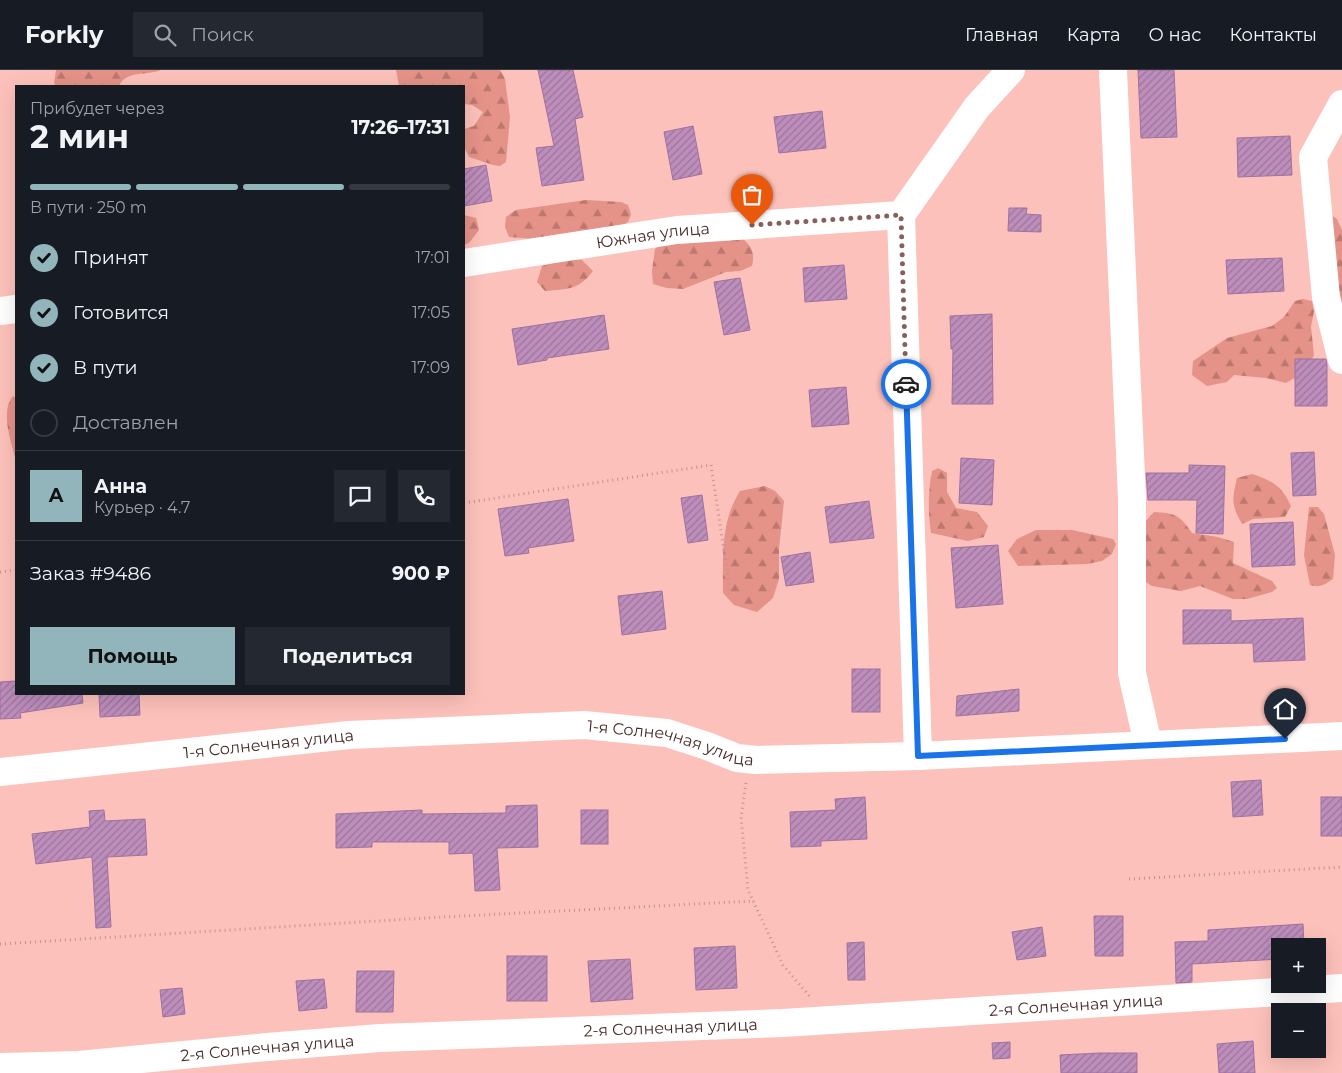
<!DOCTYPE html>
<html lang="ru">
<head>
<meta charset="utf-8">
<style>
	:root { --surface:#171b24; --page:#242831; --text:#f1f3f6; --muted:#9ea1a6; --line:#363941; --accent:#92b5bb }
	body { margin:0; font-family:Montserrat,sans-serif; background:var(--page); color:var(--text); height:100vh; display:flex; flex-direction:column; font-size:19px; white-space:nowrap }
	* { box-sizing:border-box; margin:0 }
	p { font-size:16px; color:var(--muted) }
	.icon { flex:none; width:28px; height:28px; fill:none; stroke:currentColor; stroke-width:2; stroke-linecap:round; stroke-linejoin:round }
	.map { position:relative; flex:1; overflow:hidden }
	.panel { position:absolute; left:15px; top:15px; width:450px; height:610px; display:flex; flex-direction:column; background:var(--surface); border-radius:0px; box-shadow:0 5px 20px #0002 }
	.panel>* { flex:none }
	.tools { position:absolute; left:1271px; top:868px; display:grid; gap:10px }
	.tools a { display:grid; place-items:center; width:55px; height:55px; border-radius:0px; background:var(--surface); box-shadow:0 5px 20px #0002; font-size:25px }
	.pin { position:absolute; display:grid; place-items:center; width:42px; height:42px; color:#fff; margin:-51px -21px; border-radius:50% 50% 50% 0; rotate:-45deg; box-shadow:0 0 5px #0007 }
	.pin .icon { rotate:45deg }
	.courier { position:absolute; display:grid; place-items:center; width:50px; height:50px; margin:-25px; border:4px solid #1a73e8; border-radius:50%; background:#fff; color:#222; box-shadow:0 1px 6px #0007 }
	.head em { font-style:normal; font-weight:700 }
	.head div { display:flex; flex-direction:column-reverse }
	.head { display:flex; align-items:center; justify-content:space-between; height:85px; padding:0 15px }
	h1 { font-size:32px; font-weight:700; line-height:38px }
	.bar { display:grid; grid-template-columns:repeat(4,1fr); gap:8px 5px; align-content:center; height:60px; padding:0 15px }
	.bar i { height:6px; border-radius:4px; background:var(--line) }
	.bar .selected { background:var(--accent) }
	.bar p { grid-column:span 4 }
	.line { display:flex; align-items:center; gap:12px; padding:0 15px; border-top:1px solid var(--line) }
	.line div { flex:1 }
	.round { display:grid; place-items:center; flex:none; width:52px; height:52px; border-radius:0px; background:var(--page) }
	ol { padding:0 15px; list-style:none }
	li { display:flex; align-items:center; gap:15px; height:55px }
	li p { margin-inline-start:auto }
	li .icon { padding:5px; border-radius:50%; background:var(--accent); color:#111; stroke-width:4 }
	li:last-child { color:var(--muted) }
	li i { width:28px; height:28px; border:2px solid var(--line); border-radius:50% }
	.cta { display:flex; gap:10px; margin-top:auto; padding:10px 15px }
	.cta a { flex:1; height:58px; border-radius:0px; background:var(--accent); color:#111; font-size:20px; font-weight:700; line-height:58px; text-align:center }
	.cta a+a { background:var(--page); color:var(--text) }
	header { display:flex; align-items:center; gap:30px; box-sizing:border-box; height:70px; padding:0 25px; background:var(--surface); border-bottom:1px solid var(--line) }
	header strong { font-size:24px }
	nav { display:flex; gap:28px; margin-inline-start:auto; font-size:18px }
	.search { width:350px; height:45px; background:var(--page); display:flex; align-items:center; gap:12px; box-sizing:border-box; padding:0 18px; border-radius:0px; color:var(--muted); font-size:19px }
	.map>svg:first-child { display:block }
</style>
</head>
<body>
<header>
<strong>Forkly</strong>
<div class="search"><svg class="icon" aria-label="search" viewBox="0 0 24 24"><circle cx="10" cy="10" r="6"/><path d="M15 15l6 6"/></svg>Поиск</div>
<nav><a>Главная</a><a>Карта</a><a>О нас</a><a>Контакты</a></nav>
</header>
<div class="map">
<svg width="1342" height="1003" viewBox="0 0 1342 1003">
	<defs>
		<pattern id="forest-firs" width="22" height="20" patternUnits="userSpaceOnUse" patternTransform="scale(1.25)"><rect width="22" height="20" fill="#e59288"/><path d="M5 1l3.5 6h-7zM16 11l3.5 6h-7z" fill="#bc776f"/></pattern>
		<pattern id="building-hatch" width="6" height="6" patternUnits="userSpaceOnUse" patternTransform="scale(1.25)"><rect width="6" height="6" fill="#bd8ebc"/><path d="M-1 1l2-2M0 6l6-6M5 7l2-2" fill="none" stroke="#9c7499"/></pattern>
	</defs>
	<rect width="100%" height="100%" fill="#fcc1ba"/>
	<g fill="url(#forest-firs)">
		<path d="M56,0H161C147,6 126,0 119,16H56L54,13Z"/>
		<path d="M396,0H500L505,9L510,47L506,92L500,96L493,95L469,87L464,77V59L474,56L483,42L472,35L464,34V16H399Z"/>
		<path d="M586,130L621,132L628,135L631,144L628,152L617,159L547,170L509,167L505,157L506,147L516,140Z"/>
		<path d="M1330,144L1337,149L1342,160V256Z"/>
		<path d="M464,145L476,148L479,160L469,173L464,175Z"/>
		<path d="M670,168L743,169C752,177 755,183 752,196L740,201L726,202L683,219L667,218L653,214L652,201L655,179Z"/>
		<path d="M567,189L582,190L593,201C579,220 567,219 545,221L537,212L542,196Z"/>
		<path d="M1303,229L1312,231L1314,241L1311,257L1314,285L1306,301L1286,313L1266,308L1234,305L1227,312L1207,316L1192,305L1193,291L1227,268L1272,256L1284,247L1295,231Z"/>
		<path d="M13,326L16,328V391C11,371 0,341 13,326Z"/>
		<path d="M938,398L947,403V422L956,438L977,442L988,456L984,467L968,471L931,463C928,443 928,421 932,401Z"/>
		<path d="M1252,404C1273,411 1282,416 1291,436L1285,447L1253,449L1242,454C1231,434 1232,430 1237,408Z"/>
		<path d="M765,416L775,421L784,431L779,479V509L773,528L757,542L734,535L723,523C723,487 720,453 740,421Z"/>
		<path d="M1309,437H1318L1324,444L1335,485L1333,509C1324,515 1320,518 1310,515L1304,485Z"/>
		<path d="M1154,442C1175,443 1180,445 1192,463L1218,467L1234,472L1233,493L1272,511L1277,518L1272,522L1247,529H1233L1200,516L1181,521L1152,516L1138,507L1144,453Z"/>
		<path d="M1036,460H1072L1113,469L1116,474L1112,484L1102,491L1087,494L1018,496L1008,481L1017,469Z"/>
	</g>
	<g fill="url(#building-hatch)" stroke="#9f719f">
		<path d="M538,0H573L583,47L575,49L584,110L542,116L536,78L554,76Z"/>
		<path d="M1138,0H1174L1177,67L1141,68Z"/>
		<path d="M822,41L826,78L779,83L774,47Z"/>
		<path d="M693,56L702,104L673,110L664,62Z"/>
		<path d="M1290,66L1292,105L1238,107L1237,68Z"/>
		<path d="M486,95L492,131L464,136V99Z"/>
		<path d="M1009,138H1027L1026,144L1041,145V162L1008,161Z"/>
		<path d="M1282,188L1284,221L1228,224L1226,190Z"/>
		<path d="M844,195L847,229L805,232L803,198Z"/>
		<path d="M740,208L750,260L724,265L714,212Z"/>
		<path d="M992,244L993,334H952L953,279H951L950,246Z"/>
		<path d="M604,245L609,279L547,288V290L518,295L512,259Z"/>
		<path d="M1295,289H1326L1327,295V336H1295Z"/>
		<path d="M846,317L849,354L812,357L809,320Z"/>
		<path d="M1314,382L1316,425L1293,426L1291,383Z"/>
		<path d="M961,388L994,390L992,435L959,433Z"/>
		<path d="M1189,395L1225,396L1223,464L1196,463L1197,430H1148L1146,403H1189Z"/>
		<path d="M702,425L708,470L688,473L681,428Z"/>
		<path d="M568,429L574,471L528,478L529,483L505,486L498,439Z"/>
		<path d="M869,431L874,468L830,473L825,437Z"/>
		<path d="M1293,452L1295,495L1252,497L1250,454Z"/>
		<path d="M998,475L1003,534L956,538L951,478Z"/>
		<path d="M810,482L814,512L786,516L781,487Z"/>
		<path d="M662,521L666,559L622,565L618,526Z"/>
		<path d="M1183,540H1231V551L1303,548L1305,590L1254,592L1253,573L1183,574Z"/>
		<rect x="852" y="599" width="28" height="43"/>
		<path d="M16,611V624H82L83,633L20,643L21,648L0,649V612Z"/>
		<path d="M1019,619V641L956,646L957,626Z"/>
		<path d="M99,624H139L140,645L100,647Z"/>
		<path d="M1261,710L1263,745L1233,747L1231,712Z"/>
		<path d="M865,727L867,769L821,771V776L791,777L790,742L836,740L835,729Z"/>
		<rect x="1321" y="727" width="21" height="39"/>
		<path d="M537,735L538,777L497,778L500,820L475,821L473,783L449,784V772H372V777L336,778V744L422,740V744L506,743V736Z"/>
		<path d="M104,740L105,751L145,749L147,785L107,787L111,857L96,858L92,787L36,794L32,764L90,757L89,741Z"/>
		<rect x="581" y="740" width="27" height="34"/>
		<path d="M1094,846H1123V886H1095Z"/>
		<path d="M1303,854L1304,876H1280V889L1192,894V912L1176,913L1175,872L1208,871V860Z"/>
		<path d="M1042,857L1046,886L1017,890L1012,862Z"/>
		<path d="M864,872L865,910H848L847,873Z"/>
		<path d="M735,876L737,918L696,920L694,878Z"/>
		<rect x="507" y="886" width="40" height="45"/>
		<path d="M630,889L633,929L591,932L588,891Z"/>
		<path d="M357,901H394L393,942H356Z"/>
		<path d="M324,909L327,938L299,941L296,911Z"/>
		<path d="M182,918L185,944L163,947L160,920Z"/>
		<path d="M1253,971L1255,1003H1219L1217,974Z"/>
		<path d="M1010,972V988L993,989L992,973Z"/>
		<path d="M1100,983H1137V1003H1061L1060,985Z"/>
	</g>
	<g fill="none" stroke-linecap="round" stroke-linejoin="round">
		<g stroke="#c4928d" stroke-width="3" stroke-dasharray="1 4" stroke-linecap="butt">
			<path d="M464,433L711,395L730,520"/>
			<path d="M0,502L16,500"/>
			<path d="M746,713L741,747L748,820L783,895L811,928"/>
			<path d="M1129,809L1342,797"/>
			<path d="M0,874L443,847L754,831"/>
		</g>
		<g stroke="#fff" stroke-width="28">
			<path d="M1113,0L1132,429V603L1147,670L1151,675"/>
			<path d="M1342,34L1313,87L1326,227L1342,290"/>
			<path d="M901,145L918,686"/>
			<path id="s1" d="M464,193L677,160L901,145L977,37L1011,0"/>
			<path d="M0,241L16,239"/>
			<path id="s2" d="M0,702L349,665L584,655L667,663L707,676L737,688L756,690L918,686L1342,666"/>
			<path id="s3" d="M0,997L79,995L267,977L380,968L783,953L1342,918"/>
		</g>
	</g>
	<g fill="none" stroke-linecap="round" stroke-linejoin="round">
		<path stroke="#87605c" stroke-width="5" stroke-dasharray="0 9" d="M752,155L901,145L906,314"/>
		<path stroke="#1a73e8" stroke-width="6" d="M906,314L918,686L1285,669"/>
	</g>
	<g text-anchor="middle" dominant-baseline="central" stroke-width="4.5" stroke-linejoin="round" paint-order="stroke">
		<g font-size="16" fill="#482c29" stroke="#feefec">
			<text stroke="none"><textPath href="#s1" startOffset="191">Южная улица</textPath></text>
			<text stroke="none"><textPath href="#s2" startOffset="675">1-я Солнечная улица</textPath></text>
			<text stroke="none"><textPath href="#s2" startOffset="270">1-я Солнечная улица</textPath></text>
			<text stroke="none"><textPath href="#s3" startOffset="1078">2-я Солнечная улица</textPath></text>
			<text stroke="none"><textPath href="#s3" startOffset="672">2-я Солнечная улица</textPath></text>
			<text stroke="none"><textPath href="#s3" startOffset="268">2-я Солнечная улица</textPath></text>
		</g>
	</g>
</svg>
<div class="tools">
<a>+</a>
<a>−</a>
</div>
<div class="pin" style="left:752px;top:155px;background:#ea580c"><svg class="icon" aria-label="bag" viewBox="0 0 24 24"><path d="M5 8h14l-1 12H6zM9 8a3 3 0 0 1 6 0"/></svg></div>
<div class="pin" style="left:1285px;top:669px;background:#1f2937"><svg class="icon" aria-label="home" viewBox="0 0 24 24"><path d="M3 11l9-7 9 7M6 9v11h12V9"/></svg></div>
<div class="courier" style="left:906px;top:314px"><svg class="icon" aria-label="car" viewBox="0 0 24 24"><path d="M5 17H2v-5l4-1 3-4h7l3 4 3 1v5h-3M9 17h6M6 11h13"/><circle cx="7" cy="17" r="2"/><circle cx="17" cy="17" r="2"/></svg></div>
<section class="panel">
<div class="head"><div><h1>2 мин</h1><p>Прибудет через</p></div><em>17:26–17:31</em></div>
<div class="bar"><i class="selected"></i><i class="selected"></i><i class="selected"></i><i></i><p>В пути · 250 m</p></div>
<ol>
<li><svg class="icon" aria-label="check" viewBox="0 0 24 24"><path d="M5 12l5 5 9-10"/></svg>Принят<p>17:01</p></li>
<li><svg class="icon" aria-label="check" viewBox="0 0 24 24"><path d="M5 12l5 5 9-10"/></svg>Готовится<p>17:05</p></li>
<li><svg class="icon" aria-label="check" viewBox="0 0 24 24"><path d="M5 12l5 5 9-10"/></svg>В пути<p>17:09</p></li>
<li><i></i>Доставлен</li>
</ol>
<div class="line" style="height:90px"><b class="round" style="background:var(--accent);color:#111">А</b><div><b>Анна</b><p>Курьер · 4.7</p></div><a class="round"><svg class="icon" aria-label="chat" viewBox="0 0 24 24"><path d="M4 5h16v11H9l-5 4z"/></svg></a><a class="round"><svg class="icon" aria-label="phone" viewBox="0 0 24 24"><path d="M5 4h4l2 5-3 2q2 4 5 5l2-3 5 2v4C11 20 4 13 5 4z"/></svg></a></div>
<div class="line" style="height:65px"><div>Заказ #9486</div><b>900 ₽</b></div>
<div class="cta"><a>Помощь</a><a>Поделиться</a></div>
</section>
</div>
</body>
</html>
